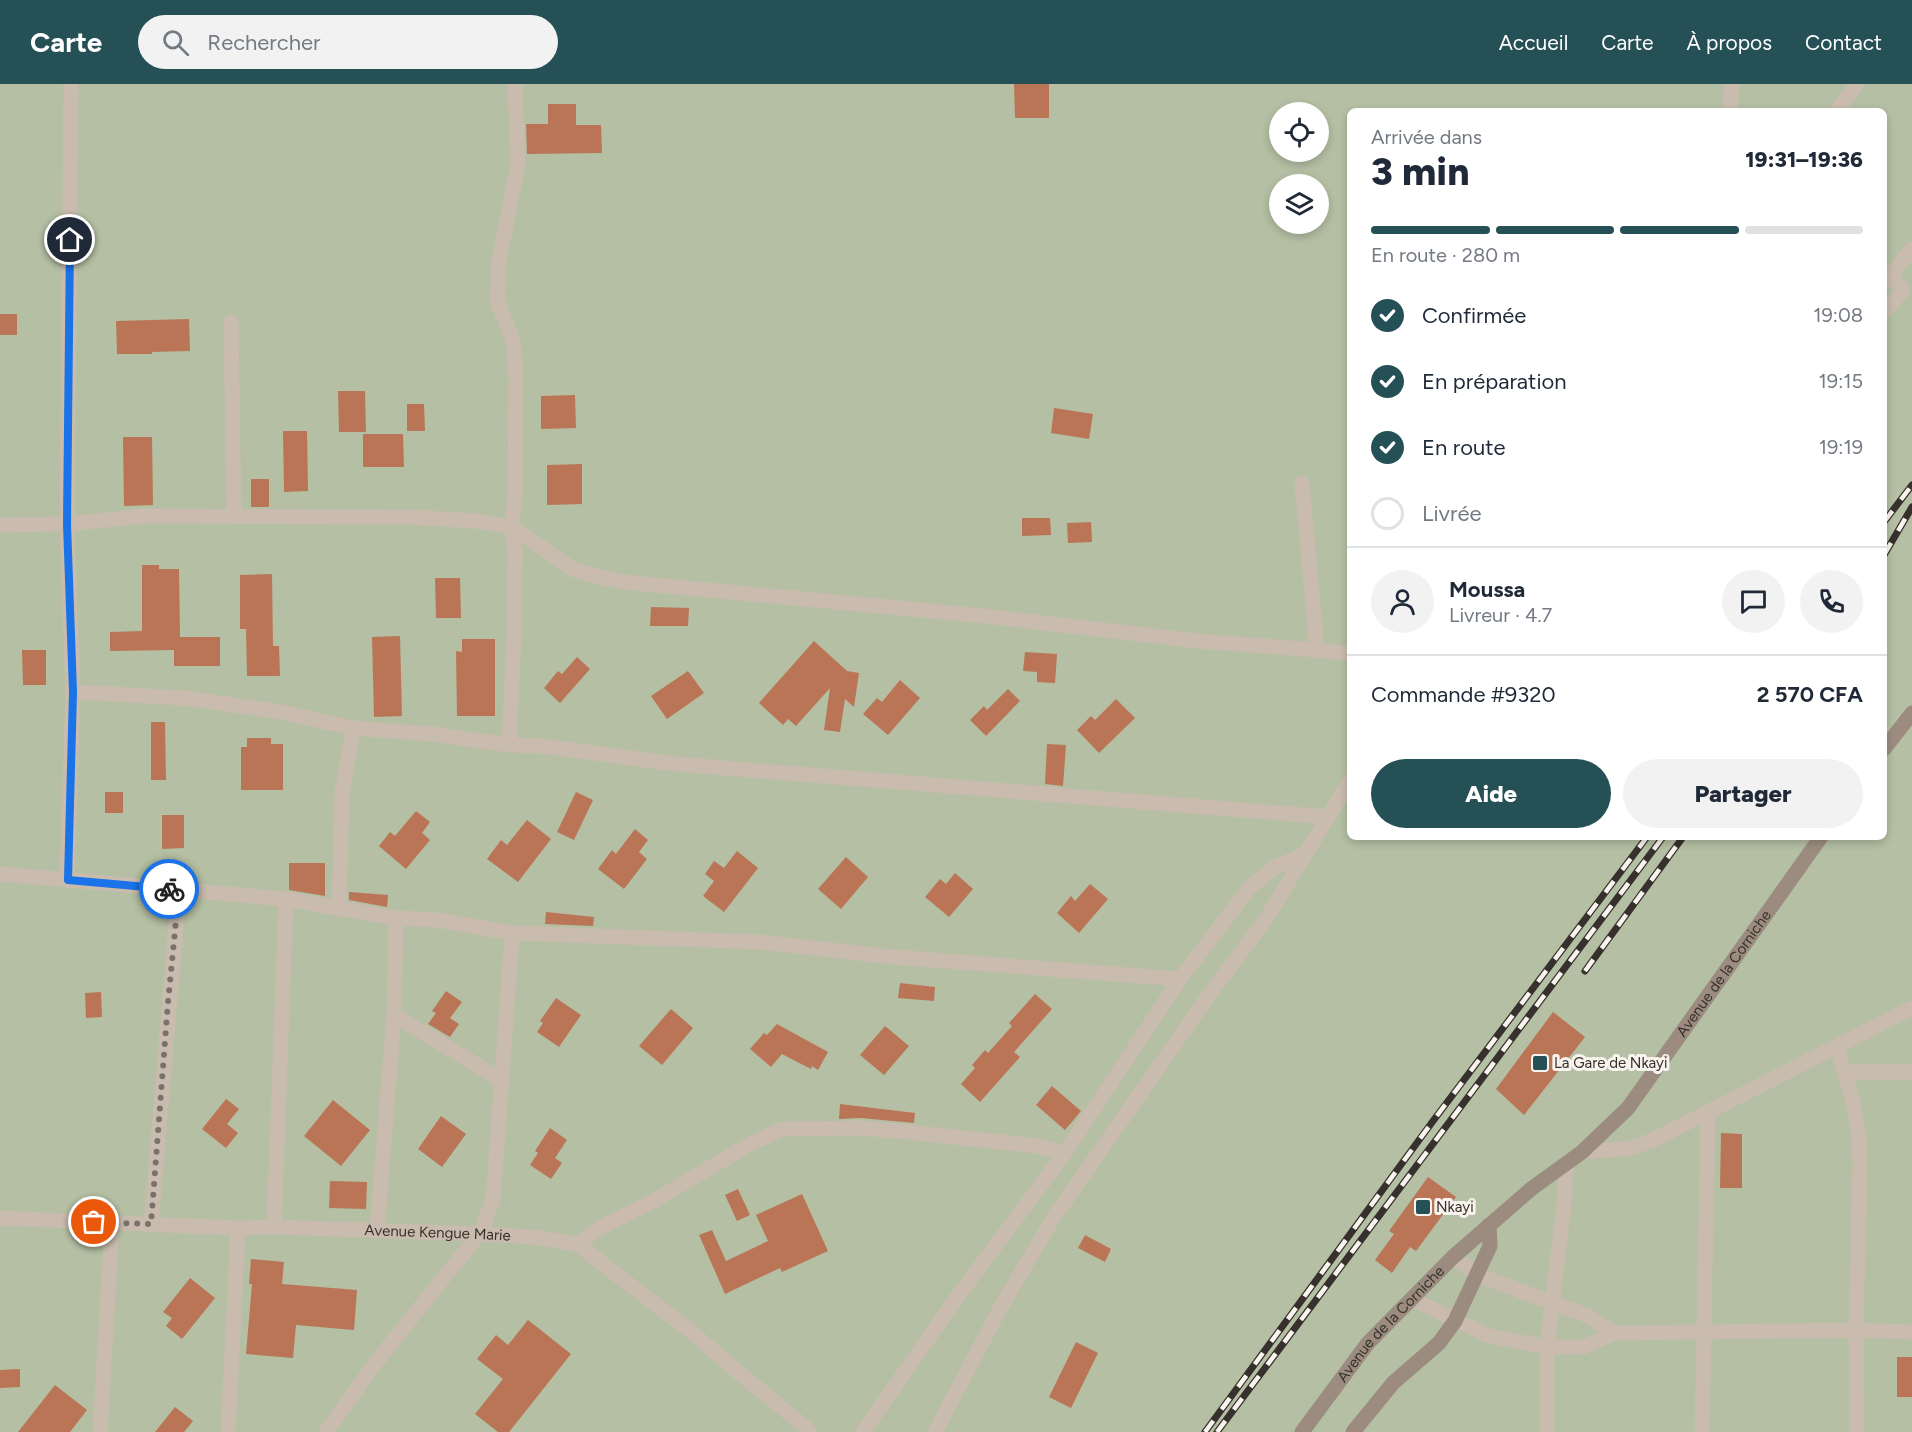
<!DOCTYPE html>
<html lang="fr">
<head>
<meta charset="utf-8">
<style>
	:root { --surface:#fff; --page:#f2f2f3; --text:#1f2937; --muted:#747a83; --line:#e0e1e3; --accent:#255056 }
	body { margin:0; font-family:Figtree,sans-serif; background:var(--page); color:var(--text); height:100vh; display:flex; flex-direction:column; font-size:22px; white-space:nowrap }
	* { box-sizing:border-box; margin:0 }
	p { font-size:20px; color:var(--muted) }
	.icon { flex:none; width:33px; height:33px; fill:none; stroke:currentColor; stroke-width:2; stroke-linecap:round; stroke-linejoin:round }
	.map { position:relative; flex:1; overflow:hidden }
	.details { position:absolute; left:1347px; top:24px; width:540px; height:732px; display:flex; flex-direction:column; background:var(--surface); border-radius:9px; box-shadow:0 3px 9px #0003 }
	.details>* { flex:none }
	.tools { position:absolute; left:1269px; top:18px; display:grid; gap:12px }
	.tools a { display:grid; place-items:center; width:60px; height:60px; border-radius:50%; background:var(--surface); box-shadow:0 3px 9px #0003; font-size:30px }
	.pin { position:absolute; display:grid; place-items:center; width:51px; height:51px; color:#fff; margin:-26px; border:3px solid #fff; border-radius:50%; box-shadow:0 2px 6px #0007 }
	.courier { position:absolute; display:grid; place-items:center; width:60px; height:60px; margin:-30px; border:4px solid #1a73e8; border-radius:50%; background:#fff; color:#222; box-shadow:0 2px 8px #0007 }
	.head em { font-style:normal; font-weight:800 }
	.head div { display:flex; flex-direction:column-reverse }
	.head { display:flex; align-items:center; justify-content:space-between; height:102px; padding:0 24px }
	h1 { font-size:39px; font-weight:800; line-height:45px }
	.bar { display:grid; grid-template-columns:repeat(4,1fr); gap:9px 6px; align-content:center; height:72px; padding:0 24px }
	.bar i { height:8px; border-radius:4px; background:var(--line) }
	.bar .selected { background:var(--accent) }
	.bar p { grid-column:span 4 }
	.line { display:flex; align-items:center; gap:15px; padding:0 24px; border-top:2px solid var(--line) }
	.line div { flex:1 }
	.round { display:grid; place-items:center; flex:none; width:63px; height:63px; border-radius:32px; background:var(--page) }
	ol { padding:0 24px; list-style:none }
	li { display:flex; align-items:center; gap:18px; height:66px }
	li p { margin-inline-start:auto }
	li .icon { padding:6px; border-radius:50%; background:var(--accent); color:#fff; stroke-width:4 }
	li:last-child { color:var(--muted) }
	li i { width:33px; height:33px; border:3px solid var(--line); border-radius:50% }
	.button { display:flex; gap:12px; margin-top:auto; padding:12px 24px }
	.button a { flex:1; height:69px; border-radius:36px; background:var(--accent); color:#fff; font-size:24px; font-weight:800; line-height:69px; text-align:center }
	.button a+a { background:var(--page); color:var(--text) }
	header { display:flex; align-items:center; gap:36px; box-sizing:border-box; height:84px; padding:0 30px; background:var(--accent); color:#fff }
	header strong { font-size:28px }
	nav { display:flex; gap:33px; margin-inline-start:auto; font-size:21px }
	.search { width:420px; height:54px; background:var(--page); display:flex; align-items:center; gap:15px; box-sizing:border-box; padding:0 21px; border-radius:33px; color:var(--muted); font-size:22px }
	.map>svg:first-child { display:block }
</style>
</head>
<body>
<header>
<strong>Carte</strong>
<div class="search"><svg class="icon" aria-label="search" viewBox="0 0 24 24"><circle cx="10" cy="10" r="6"/><path d="M15 15l6 6"/></svg>Rechercher</div>
<nav><a>Accueil</a><a>Carte</a><a>À propos</a><a>Contact</a></nav>
</header>
<div class="map">
<svg width="1912" height="1348" viewBox="0 0 1912 1348">
	<rect width="100%" height="100%" fill="#f1ebe2"/>
	<path fill="#b4bfa3" fill-rule="evenodd" d="M0,0H1912V1348H0ZM1350,27H1884V753H1350ZM1280,28H1318V68H1280ZM1280,100H1318V140H1280Z"/>
	<g fill="#ba7557">
		<path d="M1014,0H1049V34H1015Z"/>
		<path d="M548,20H576V41H601L602,69L527,70L526,40H548Z"/>
		<rect x="0" y="230" width="17" height="21"/>
		<path d="M189,235L190,267L152,268V270H117L116,237Z"/>
		<path d="M338,307H365L366,348H339Z"/>
		<path d="M575,311L576,344L541,345V312Z"/>
		<path d="M407,320H424L425,347H407Z"/>
		<path d="M1054,324L1093,330L1089,355L1051,349Z"/>
		<path d="M283,347H307L308,407L284,408Z"/>
		<path d="M363,350H403L404,383H363Z"/>
		<path d="M123,353H152L153,421L124,422Z"/>
		<path d="M582,380V420L547,421V381Z"/>
		<rect x="251" y="395" width="18" height="28"/>
		<path d="M1022,434H1050L1051,451L1022,452Z"/>
		<path d="M1091,438L1092,458L1068,459L1067,439Z"/>
		<path d="M142,481H159V485H179L180,553H220V582H174V566L110,567V548L142,547Z"/>
		<path d="M272,490L273,562H279L280,592H247L246,545H240V491Z"/>
		<path d="M435,494H460L461,534H436Z"/>
		<path d="M651,523L689,524L688,542H650Z"/>
		<path d="M400,552L402,632L374,633L372,553Z"/>
		<path d="M462,555H495V632H457L456,567L462,568Z"/>
		<path d="M814,557L847,587L859,589L854,623L845,615L840,648L824,646L830,604L796,642L788,635L783,641L759,619Z"/>
		<path d="M22,566H46V601H23Z"/>
		<path d="M1025,568L1057,570L1055,599L1037,598V588L1023,587Z"/>
		<path d="M577,573L590,585L560,619L544,604L558,587L562,590Z"/>
		<path d="M688,587L704,609L667,635L651,612Z"/>
		<path d="M900,596L920,614L888,651L863,630L877,614L882,618Z"/>
		<path d="M1008,605L1020,617L986,652L970,636L984,622L987,626Z"/>
		<path d="M1116,615L1135,634L1099,669L1077,646L1091,632L1095,636Z"/>
		<path d="M151,638H165L166,696H151Z"/>
		<path d="M247,654H271V660H283V706H241V663H247Z"/>
		<path d="M1047,660L1066,661L1063,702L1045,700Z"/>
		<rect x="105" y="708" width="18" height="21"/>
		<path d="M576,708L593,716L574,756L557,748Z"/>
		<path d="M416,727L430,738L422,749L430,756L406,785L379,762L390,748L395,752Z"/>
		<path d="M162,731H184V764L162,765Z"/>
		<path d="M527,736L551,755L518,798L487,775L501,756L507,761Z"/>
		<path d="M635,745L648,756L639,768L647,775L624,805L598,785L612,766L616,770Z"/>
		<path d="M737,767L758,784L724,828L703,812L714,797L705,790L714,777L724,784Z"/>
		<path d="M846,773L868,793L841,825L818,805Z"/>
		<path d="M289,779H325V812L289,806Z"/>
		<path d="M955,789L973,805L949,833L925,813L940,795L946,800Z"/>
		<path d="M1090,800L1108,815L1079,849L1057,829L1071,812L1075,817Z"/>
		<path d="M349,808L388,811L387,823L349,816Z"/>
		<path d="M546,828L594,833L593,842L545,840Z"/>
		<path d="M900,899L935,903L934,917L898,914Z"/>
		<path d="M446,907L462,918L450,934L459,940L450,953L428,940L436,929L432,927Z"/>
		<path d="M101,908L102,933L86,934L85,909Z"/>
		<path d="M1035,910L1052,925L1014,968L1020,973L980,1018L961,1000L975,984L972,981L985,966L988,969L1012,942L1009,939Z"/>
		<path d="M556,914L581,931L559,963L537,948L543,939L540,937Z"/>
		<path d="M671,925L693,944L662,981L639,962Z"/>
		<path d="M1553,928L1585,953L1524,1031L1496,1005Z"/>
		<path d="M777,940L828,968L818,986L812,982L811,985L782,970L771,983L750,965L764,949L767,951Z"/>
		<path d="M885,942L909,962L884,991L860,971Z"/>
		<path d="M1052,1002L1081,1027L1065,1046L1036,1021Z"/>
		<path d="M226,1015L239,1025L227,1040L238,1049L226,1064L202,1045Z"/>
		<path d="M333,1016L370,1046L341,1082L304,1052Z"/>
		<path d="M840,1020L915,1029L914,1039L861,1034L839,1035Z"/>
		<path d="M441,1032L466,1050L442,1083L418,1065Z"/>
		<path d="M550,1044L567,1056L555,1074L562,1079L551,1095L530,1081L538,1069L535,1067Z"/>
		<path d="M1721,1049L1742,1050V1104H1720Z"/>
		<path d="M1428,1093L1456,1113L1416,1167L1410,1163L1392,1189L1375,1176L1394,1150L1389,1147Z"/>
		<path d="M330,1097L367,1098L366,1125L329,1124Z"/>
		<path d="M738,1105L750,1131L737,1137L725,1111Z"/>
		<path d="M802,1110L828,1167L782,1188L780,1184L725,1210L699,1151L712,1146L726,1177L768,1157L756,1131Z"/>
		<path d="M1085,1151L1111,1165L1105,1178L1078,1164Z"/>
		<path d="M251,1175L284,1178L282,1200L357,1206L354,1246L296,1241L293,1274L246,1270L252,1200H249Z"/>
		<path d="M190,1194L215,1214L182,1255L166,1242L172,1234L163,1228Z"/>
		<path d="M528,1236L571,1270L509,1348H498L475,1330L503,1295L477,1275L496,1251L508,1261Z"/>
		<path d="M1076,1258L1098,1269L1071,1324L1049,1313Z"/>
		<rect x="1897" y="1273" width="15" height="40"/>
		<path d="M20,1285V1303L0,1304V1286Z"/>
		<path d="M55,1301L87,1326L70,1348H18Z"/>
		<path d="M175,1323L193,1337L184,1348H155Z"/>
	</g>
	<g fill="none" stroke-linecap="round" stroke-linejoin="round">
		<g stroke="#c9bcae" stroke-width="15">
			<path d="M1730,27L1732,0"/>
			<path d="M1837,27L1857,0"/>
			<path d="M1884,188L1902,204V207L1884,228"/>
			<path d="M1890,192L1912,165"/>
			<path d="M231,238L234,432"/>
			<path d="M1302,399L1317,566"/>
			<path d="M0,441L67,440L144,432L408,433L475,437L512,443L574,486L600,493L623,498L984,532L1198,557L1317,566L1350,570"/>
			<path d="M73,608L185,614L281,628L353,644L433,650L509,661L542,662L676,680L1328,733"/>
			<path d="M509,661L514,550L515,469L512,443L515,409L516,293L513,256L497,216L499,176L518,80L515,0"/>
			<path d="M0,790L286,815L396,834L437,836L512,849L760,858L893,873L1180,895"/>
			<path d="M67,796L73,608L67,440L71,0"/>
			<path d="M339,825L342,709L353,644"/>
			<path d="M394,931L500,995"/>
			<path d="M1837,963L1852,1014L1859,1050L1860,1082L1856,1246L1857,1348"/>
			<path d="M1845,988H1912"/>
			<path d="M1582,1068L1632,1064L1655,1055L1912,924"/>
			<path id="s1" d="M0,1134L238,1144L274,1143L480,1150L533,1153L577,1160L694,1250L738,1288L803,1341L809,1348"/>
			<path d="M151,1140L179,806"/>
			<path d="M274,1143L286,815"/>
			<path d="M377,1146L394,931L396,834"/>
			<path d="M577,1160L598,1145L657,1115L750,1060L782,1045L860,1044L898,1047L1038,1062L1064,1070"/>
			<path d="M1453,1173L1478,1191L1588,1232L1615,1249"/>
			<path d="M1412,1215L1489,1252L1547,1263H1583L1615,1249L1856,1246L1912,1248"/>
			<path d="M100,1348L112,1138"/>
			<path d="M228,1348L238,1144"/>
			<path d="M326,1348L373,1282L448,1188L480,1150L493,1116L512,849"/>
			<path d="M863,1348L955,1216L1064,1070L1180,895L1250,803L1275,783L1306,770"/>
			<path d="M935,1348L1002,1221L1054,1133L1209,911L1266,835L1350,697"/>
			<path d="M1547,1348V1263L1564,1120L1566,1079"/>
			<path d="M1702,1348L1708,1029"/>
		</g>
		<g stroke="#9c8c80" stroke-width="15">
			<path d="M1884,665L1912,629"/>
			<path id="s2" d="M1302,1348L1368,1259L1453,1173L1531,1105L1582,1068L1628,1024L1821,753"/>
			<path d="M1353,1348L1393,1299L1439,1259L1455,1237L1490,1162L1489,1141"/>
		</g>
		<g stroke="#38302c" stroke-width="7">
			<g id="rail">
				<path d="M1884,438L1912,401"/>
				<path d="M1884,471L1912,423"/>
				<path d="M1585,887L1683,753"/>
				<path d="M1205,1348L1433,1037L1647,753"/>
				<path d="M1217,1348L1663,753"/>
			</g>
		</g>
		<use href="#rail" stroke="#f9f5ee" stroke-width="4.5" stroke-dasharray="14" stroke-linecap="butt"/>
	</g>
	<g fill="none" stroke-linecap="round" stroke-linejoin="round">
		<path stroke="#79716c" stroke-width="6" stroke-dasharray="0 10.8" d="M94,1138L151,1140L168,918L179,806L169,805"/>
		<path stroke="#1a73e8" stroke-width="8" d="M70,156L67,440L73,608L68,796L169,805"/>
	</g>
	<g fill="#255056" stroke="#f9f5ee" stroke-width="2">
		<rect x="1532" y="971" width="16" height="16" rx="3"/>
		<rect x="1415" y="1115" width="16" height="16" rx="3"/>
	</g>
	<g text-anchor="middle" dominant-baseline="central" stroke-width="6" stroke-linejoin="round" paint-order="stroke">
		<g font-size="15" fill="#38302c" stroke="#f9f5ee">
			<text stroke="none"><textPath href="#s2" startOffset="627">Avenue de la Corniche</textPath></text>
			<text stroke="none"><textPath href="#s1" startOffset="438">Avenue Kengue Marie</textPath></text>
			<text stroke="none"><textPath href="#s2" startOffset="140">Avenue de la Corniche</textPath></text>
		</g>
		<g font-size="15" fill="#38302c" stroke="#f9f5ee" text-anchor="start">
			<text x="1554" y="979">La Gare de Nkayi</text>
			<text x="1436" y="1123">Nkayi</text>
		</g>
	</g>
</svg>
<div class="tools">
<a><svg class="icon" aria-label="locate" viewBox="0 0 24 24"><circle cx="12" cy="12" r="6"/><path d="M12 2v4M12 18v4M2 12h4M18 12h4"/></svg></a>
<a><svg class="icon" aria-label="layers" viewBox="0 0 24 24"><path d="M12 4l9 5-9 5-9-5zM3 14l9 5 9-5"/></svg></a>
</div>
<div class="pin" style="left:94px;top:1138px;background:#ea580c"><svg class="icon" aria-label="bag" viewBox="0 0 24 24"><path d="M5 8h14l-1 12H6zM9 8a3 3 0 0 1 6 0"/></svg></div>
<div class="pin" style="left:70px;top:156px;background:#1f2937"><svg class="icon" aria-label="home" viewBox="0 0 24 24"><path d="M3 11l9-7 9 7M6 9v11h12V9"/></svg></div>
<div class="courier" style="left:169px;top:805px"><svg class="icon" aria-label="bike" viewBox="0 0 24 24"><circle cx="6" cy="16" r="4"/><circle cx="18" cy="16" r="4"/><path d="M6 16l4-8h5l3 8M10 8l3 8H6M13 5h3"/></svg></div>
<section class="details">
<div class="head"><div><h1>3 min</h1><p>Arrivée dans</p></div><em>19:31–19:36</em></div>
<div class="bar"><i class="selected"></i><i class="selected"></i><i class="selected"></i><i></i><p>En route · 280 m</p></div>
<ol>
<li><svg class="icon" aria-label="check" viewBox="0 0 24 24"><path d="M5 12l5 5 9-10"/></svg>Confirmée<p>19:08</p></li>
<li><svg class="icon" aria-label="check" viewBox="0 0 24 24"><path d="M5 12l5 5 9-10"/></svg>En préparation<p>19:15</p></li>
<li><svg class="icon" aria-label="check" viewBox="0 0 24 24"><path d="M5 12l5 5 9-10"/></svg>En route<p>19:19</p></li>
<li><i></i>Livrée</li>
</ol>
<div class="line" style="height:108px"><a class="round"><svg class="icon" aria-label="person" viewBox="0 0 24 24"><circle cx="12" cy="8" r="4"/><path d="M4 21q1-7 8-7t8 7"/></svg></a><div><b>Moussa</b><p>Livreur · 4.7</p></div><a class="round"><svg class="icon" aria-label="chat" viewBox="0 0 24 24"><path d="M4 5h16v11H9l-5 4z"/></svg></a><a class="round"><svg class="icon" aria-label="phone" viewBox="0 0 24 24"><path d="M5 4h4l2 5-3 2q2 4 5 5l2-3 5 2v4C11 20 4 13 5 4z"/></svg></a></div>
<div class="line" style="height:78px"><div>Commande #9320</div><b>2 570 CFA</b></div>
<div class="button"><a>Aide</a><a>Partager</a></div>
</section>
</div>
</body>
</html>
